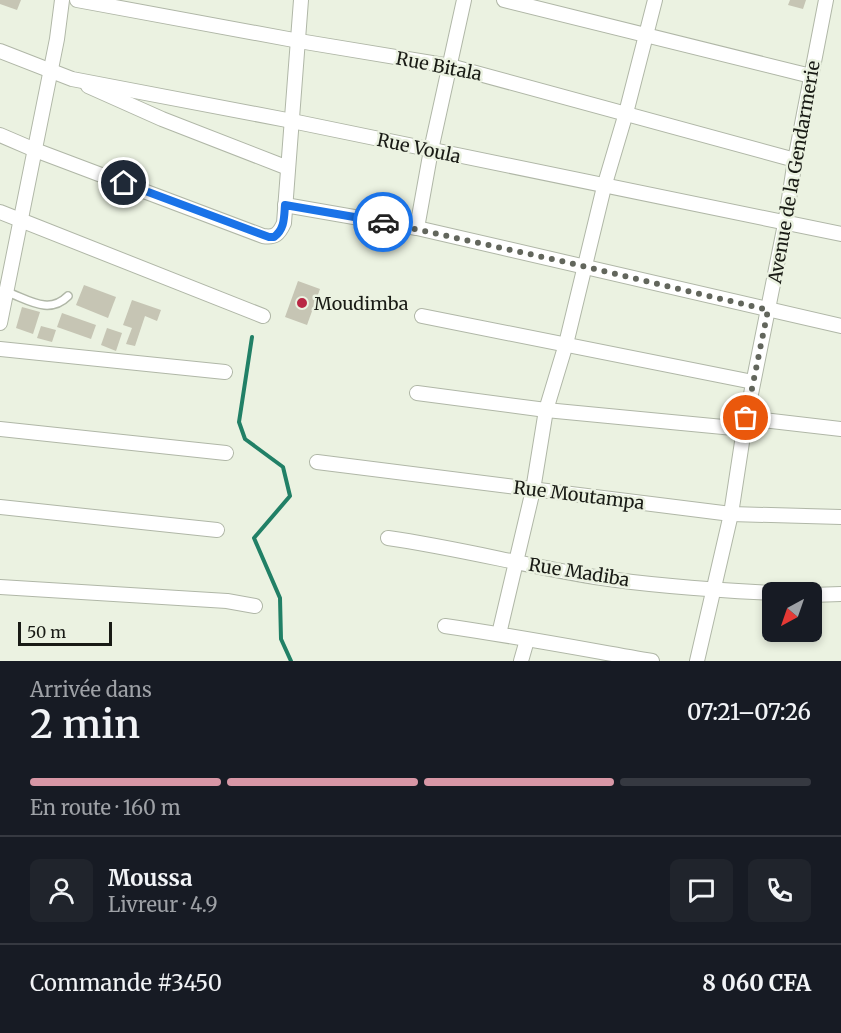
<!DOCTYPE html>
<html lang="fr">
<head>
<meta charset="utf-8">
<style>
	:root { --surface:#171b24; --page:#20242c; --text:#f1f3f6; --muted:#9ea1a6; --line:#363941; --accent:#d897a6 }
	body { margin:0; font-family:Merriweather,serif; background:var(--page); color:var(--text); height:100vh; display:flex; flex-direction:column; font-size:22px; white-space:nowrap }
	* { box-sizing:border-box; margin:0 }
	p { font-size:20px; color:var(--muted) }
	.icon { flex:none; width:33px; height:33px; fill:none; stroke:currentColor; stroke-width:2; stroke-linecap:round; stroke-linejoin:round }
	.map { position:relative; height:661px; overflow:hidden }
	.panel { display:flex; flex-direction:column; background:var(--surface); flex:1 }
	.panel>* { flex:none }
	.needle { width:39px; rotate:220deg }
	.buttons { position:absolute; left:762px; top:582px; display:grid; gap:12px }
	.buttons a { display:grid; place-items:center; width:60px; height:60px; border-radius:9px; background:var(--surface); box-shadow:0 3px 9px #0003; font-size:30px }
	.scale { position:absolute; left:18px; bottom:15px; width:94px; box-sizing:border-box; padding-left:6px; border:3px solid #191b15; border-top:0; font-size:16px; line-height:21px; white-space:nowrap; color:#191b15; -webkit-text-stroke:4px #ebf2e1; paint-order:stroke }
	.pin { position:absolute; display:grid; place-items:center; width:51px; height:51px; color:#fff; margin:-26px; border:3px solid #fff; border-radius:50%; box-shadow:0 2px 6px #0007 }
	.courier { position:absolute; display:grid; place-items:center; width:60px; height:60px; margin:-30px; border:4px solid #1a73e8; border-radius:50%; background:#fff; color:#222; box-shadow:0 2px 8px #0007 }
	.summary em { font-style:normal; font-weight:600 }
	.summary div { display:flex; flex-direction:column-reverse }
	.summary { display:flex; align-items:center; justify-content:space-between; height:102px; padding:0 30px }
	h1 { font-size:39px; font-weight:600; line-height:45px }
	.bar { display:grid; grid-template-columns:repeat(4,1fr); gap:9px 6px; align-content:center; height:72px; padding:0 30px }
	.bar i { height:8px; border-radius:4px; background:var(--line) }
	.bar .active { background:var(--accent) }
	.bar p { grid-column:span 4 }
	.line { display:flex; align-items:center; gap:15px; padding:0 30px; border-top:2px solid var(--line) }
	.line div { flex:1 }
	.round { display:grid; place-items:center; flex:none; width:63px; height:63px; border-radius:9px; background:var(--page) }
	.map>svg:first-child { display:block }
</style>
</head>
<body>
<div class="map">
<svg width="841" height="661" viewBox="0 0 841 661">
	<rect width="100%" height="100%" fill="#ebf2e1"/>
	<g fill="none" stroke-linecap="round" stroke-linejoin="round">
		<path stroke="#218066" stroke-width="4" d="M252,337L239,422L245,439L283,467L290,496L254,538L280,598L281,639L291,661"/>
	</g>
	<g fill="#c6c5b4">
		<path d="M0,0H21L17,10L0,4Z"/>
		<path d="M790,0H806L803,9L788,5Z"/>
		<path d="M298,281L320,289L307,325L285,317Z"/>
		<path d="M84,285L116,297L108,318L76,305Z"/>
		<path d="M132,300L161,310L157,321L145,316L135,346L126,344L132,328L123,325Z"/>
		<path d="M22,307L40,312L33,334L16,328Z"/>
		<path d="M62,313L96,325L91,339L57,327Z"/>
		<path d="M41,326L56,330L52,342L37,338Z"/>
		<path d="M107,328L122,333L116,351L101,345Z"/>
	</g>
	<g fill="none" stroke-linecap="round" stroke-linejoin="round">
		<g stroke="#b0b7a7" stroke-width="10">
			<path id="service" d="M7,292C29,300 49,315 68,296"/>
		</g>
		<g stroke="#b0b7a7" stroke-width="16">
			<g id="minor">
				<path d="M77,0L299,41L450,66L795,160"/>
				<path d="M504,0L811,76"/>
				<path d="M0,51L72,79L292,121L841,234"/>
				<path d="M88,86L162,119L288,168"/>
				<path d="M0,135L35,150L263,236C275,238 279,234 284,223L301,0"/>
				<path d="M285,205L417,228L841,326"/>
				<path d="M0,212L263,316"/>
				<path d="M417,228L431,150L464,0"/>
				<path d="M422,316L753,382"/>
				<path d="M0,323L57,39L62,0"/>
				<path d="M0,349L225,372"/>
				<path d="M417,393L546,410L744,429"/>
				<path d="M746,418L841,429"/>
				<path d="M0,429L226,453"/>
				<path d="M317,462L731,514L841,517"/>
				<path d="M0,507L217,530"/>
				<path d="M388,538C458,548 526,566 595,577C653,586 714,590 772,593"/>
				<path d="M0,587L227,601L255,606"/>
				<path d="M812,595L841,594"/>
				<path d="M445,626C514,636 583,649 652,661"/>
				<path d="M499,634L533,490L546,410L566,344L604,187L626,113L655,0"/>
				<path d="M521,661L527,640"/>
				<path d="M697,661L731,514L744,429L785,224L795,160L826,0"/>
			</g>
		</g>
		<use href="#service" stroke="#fff" stroke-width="7"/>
		<use href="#minor" stroke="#fff" stroke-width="14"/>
	</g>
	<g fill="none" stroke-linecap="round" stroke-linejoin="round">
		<path stroke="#62665c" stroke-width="6" stroke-dasharray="0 10.8" d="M383,222L561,261L768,310L746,418"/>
		<path stroke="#1a73e8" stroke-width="8" d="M124,183L269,237H274C285,229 284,217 285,205L383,222"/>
	</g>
	<circle fill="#b92745" stroke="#ebf2e1" stroke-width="2" cx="302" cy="303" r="6"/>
	<g text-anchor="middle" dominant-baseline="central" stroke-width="5" stroke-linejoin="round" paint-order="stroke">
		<g font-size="18" fill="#191b15" stroke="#ebf2e1">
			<text transform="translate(439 66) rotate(11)">Rue Bitala</text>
			<text transform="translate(419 148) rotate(12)">Rue Voula</text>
			<text transform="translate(794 172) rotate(-80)">Avenue de la Gendarmerie</text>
			<text transform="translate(579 495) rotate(7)">Rue Moutampa</text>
			<text transform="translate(579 572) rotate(9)">Rue Madiba</text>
		</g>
		<g font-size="18" fill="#191b15" stroke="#ebf2e1" text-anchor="start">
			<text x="314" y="303">Moudimba</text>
		</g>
	</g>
</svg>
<div class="buttons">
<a><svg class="needle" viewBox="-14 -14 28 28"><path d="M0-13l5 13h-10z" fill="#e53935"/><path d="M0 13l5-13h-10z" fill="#9ea1a6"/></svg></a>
</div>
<div class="scale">50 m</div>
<div class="pin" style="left:746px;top:418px;background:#ea580c"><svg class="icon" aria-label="bag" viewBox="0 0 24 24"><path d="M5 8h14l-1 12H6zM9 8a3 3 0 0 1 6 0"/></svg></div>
<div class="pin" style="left:124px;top:183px;background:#1f2937"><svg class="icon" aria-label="home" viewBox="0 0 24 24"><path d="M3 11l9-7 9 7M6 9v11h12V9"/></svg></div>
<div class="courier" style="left:383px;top:222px"><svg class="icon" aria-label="car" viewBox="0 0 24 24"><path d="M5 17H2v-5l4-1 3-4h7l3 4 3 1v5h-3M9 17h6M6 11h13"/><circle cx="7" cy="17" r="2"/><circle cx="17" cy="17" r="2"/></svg></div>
</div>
<section class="panel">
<div class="summary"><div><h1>2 min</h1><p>Arrivée dans</p></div><em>07:21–07:26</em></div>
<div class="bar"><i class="active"></i><i class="active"></i><i class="active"></i><i></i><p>En route · 160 m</p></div>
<div class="line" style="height:108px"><a class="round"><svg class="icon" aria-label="person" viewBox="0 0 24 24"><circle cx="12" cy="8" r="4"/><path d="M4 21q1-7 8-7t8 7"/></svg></a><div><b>Moussa</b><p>Livreur · 4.9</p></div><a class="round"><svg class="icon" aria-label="chat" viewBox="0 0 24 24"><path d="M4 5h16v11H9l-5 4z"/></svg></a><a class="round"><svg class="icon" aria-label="phone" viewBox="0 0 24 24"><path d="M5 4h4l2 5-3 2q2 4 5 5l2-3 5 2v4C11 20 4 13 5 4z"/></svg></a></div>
<div class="line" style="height:78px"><div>Commande #3450</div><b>8 060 CFA</b></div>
</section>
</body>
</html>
